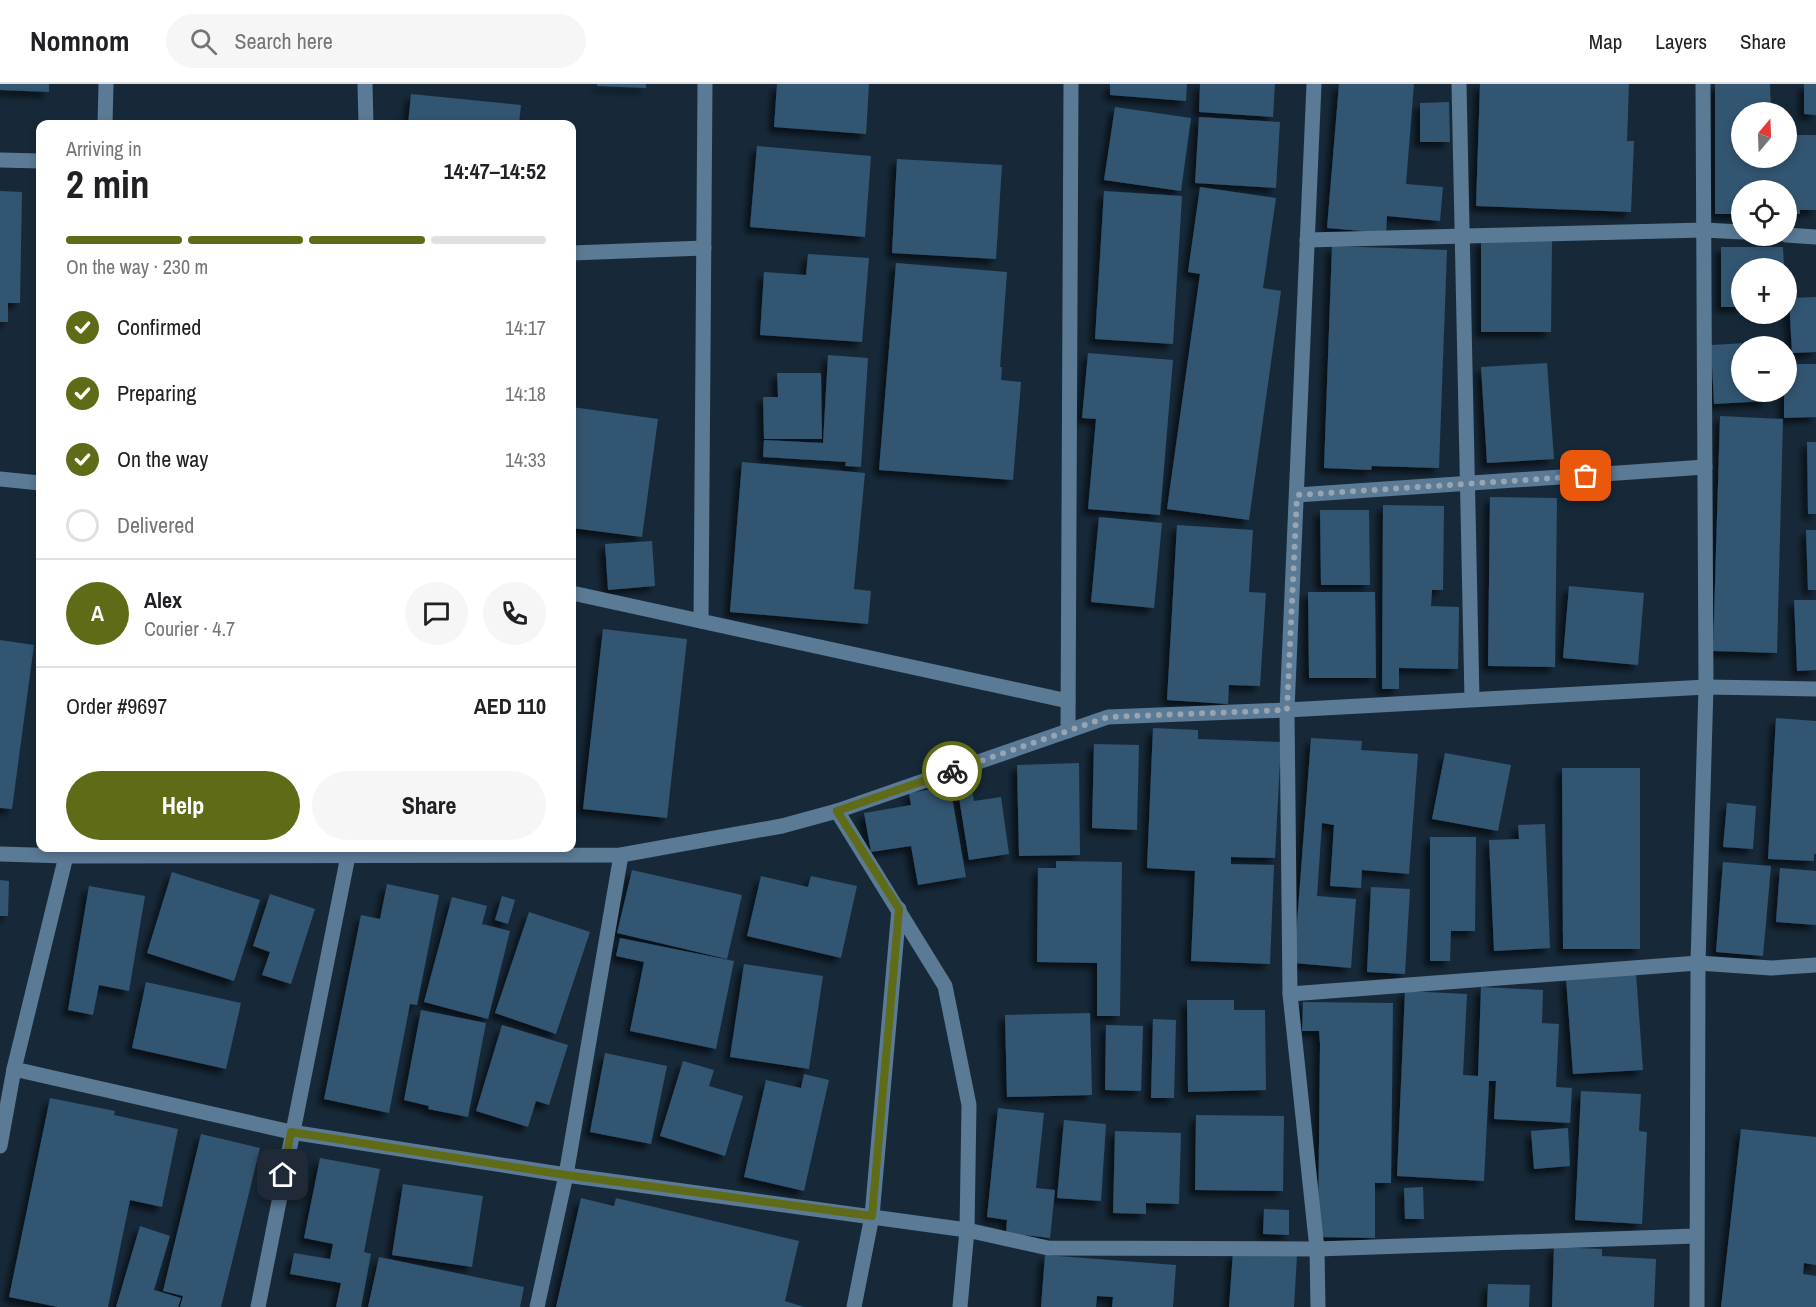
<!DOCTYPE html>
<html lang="en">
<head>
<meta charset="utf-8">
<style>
	:root { --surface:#fff; --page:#f6f6f6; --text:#202124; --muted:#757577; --line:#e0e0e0; --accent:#606b17 }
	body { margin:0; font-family:"Archivo Narrow",sans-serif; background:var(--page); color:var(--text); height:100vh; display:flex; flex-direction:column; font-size:22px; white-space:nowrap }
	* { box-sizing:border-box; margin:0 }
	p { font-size:20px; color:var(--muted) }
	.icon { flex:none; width:33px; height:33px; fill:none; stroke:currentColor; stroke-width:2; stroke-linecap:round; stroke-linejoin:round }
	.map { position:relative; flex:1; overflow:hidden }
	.sheet { position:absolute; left:36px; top:36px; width:540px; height:732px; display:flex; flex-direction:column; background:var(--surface); border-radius:12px; box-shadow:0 3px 9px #0003 }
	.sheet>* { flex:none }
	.needle { width:39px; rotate:19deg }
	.fabs { position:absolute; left:1731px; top:18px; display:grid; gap:12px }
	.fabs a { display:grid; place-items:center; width:66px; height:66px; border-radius:50%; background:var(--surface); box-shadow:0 3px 9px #0003; font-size:30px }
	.pin { position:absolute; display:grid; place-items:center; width:51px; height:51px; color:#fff; margin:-26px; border-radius:12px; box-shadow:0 3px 9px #0006 }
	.courier { position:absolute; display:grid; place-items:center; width:60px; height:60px; margin:-30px; border:4px solid #606b17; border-radius:50%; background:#fff; color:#222; box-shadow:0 2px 8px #0007 }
	.summary em { font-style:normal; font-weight:700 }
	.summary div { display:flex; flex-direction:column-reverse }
	.summary { display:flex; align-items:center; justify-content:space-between; height:102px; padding:0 30px }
	h1 { font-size:39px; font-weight:700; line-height:45px }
	.bar { display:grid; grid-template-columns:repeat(4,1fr); gap:9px 6px; align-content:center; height:72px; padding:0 30px }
	.bar i { height:8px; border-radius:4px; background:var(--line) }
	.bar .selected { background:var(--accent) }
	.bar p { grid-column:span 4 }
	.line { display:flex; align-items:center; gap:15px; padding:0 30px; border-top:2px solid var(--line) }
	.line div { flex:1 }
	.round { display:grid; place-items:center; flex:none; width:63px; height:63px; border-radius:32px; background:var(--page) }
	ol { padding:0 30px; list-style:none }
	li { display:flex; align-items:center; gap:18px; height:66px }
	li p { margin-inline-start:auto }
	li .icon { padding:6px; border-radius:50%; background:var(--accent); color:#fff; stroke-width:4 }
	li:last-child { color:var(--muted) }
	li i { width:33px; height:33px; border:3px solid var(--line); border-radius:50% }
	.primary-button { display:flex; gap:12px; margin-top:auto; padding:12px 30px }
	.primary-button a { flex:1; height:69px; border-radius:36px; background:var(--accent); color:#fff; font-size:24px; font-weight:700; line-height:69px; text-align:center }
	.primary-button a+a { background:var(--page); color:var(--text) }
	header { display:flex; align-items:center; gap:36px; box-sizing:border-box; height:84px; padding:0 30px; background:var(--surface); border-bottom:2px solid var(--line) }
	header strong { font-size:28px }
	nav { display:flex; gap:33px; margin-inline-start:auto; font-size:21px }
	.search { width:420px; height:54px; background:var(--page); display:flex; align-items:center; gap:15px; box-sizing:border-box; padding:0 21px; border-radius:33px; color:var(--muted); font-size:22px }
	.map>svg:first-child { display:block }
</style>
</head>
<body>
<header>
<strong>Nomnom</strong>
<div class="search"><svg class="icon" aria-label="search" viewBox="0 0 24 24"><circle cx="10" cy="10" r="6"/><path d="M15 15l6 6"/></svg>Search here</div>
<nav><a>Map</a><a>Layers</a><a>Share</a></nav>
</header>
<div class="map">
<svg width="1816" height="1223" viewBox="0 0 1816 1223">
	<defs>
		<filter id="shadow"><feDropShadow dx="-5.5" dy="5.5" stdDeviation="3" flood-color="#0009"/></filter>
	</defs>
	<rect width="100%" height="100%" fill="#172939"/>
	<g fill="#315572" filter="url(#shadow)">
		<path d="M0,0H49V8L0,6Z"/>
		<path d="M597,0H646V4L597,2Z"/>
		<path d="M777,0H869L866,50L774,43Z"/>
		<path d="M1110,0H1187L1186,17L1110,11Z"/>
		<path d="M1200,0H1275L1273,33L1199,28Z"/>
		<path d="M1339,0H1414L1406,100L1443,103L1440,137L1387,132L1386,149L1327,144Z"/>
		<path d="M1480,0H1629L1627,57H1634L1631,128L1476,122Z"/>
		<path d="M1715,0H1770L1771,28H1742V74H1786V51H1816V126H1800V130H1786V106H1742V130H1715Z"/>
		<path d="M1804,0H1816V31L1804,30Z"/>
		<path d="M411,10L521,21L519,40H408Z"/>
		<path d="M1449,18L1450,58H1420V19Z"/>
		<path d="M1115,23L1191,34L1181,107L1104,96Z"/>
		<path d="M1199,33L1280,38L1276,104L1195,99Z"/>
		<path d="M757,62L871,72L865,153L750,143Z"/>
		<path d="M897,75L1002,81L996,175L892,169Z"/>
		<path d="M1200,103L1276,114L1263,204L1281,207L1249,436L1167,425L1200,190L1188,188Z"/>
		<path d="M0,107L22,108L20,219H8V238H0Z"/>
		<path d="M1104,107L1182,112L1173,260L1095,255Z"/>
		<path d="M1481,156L1552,157L1551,248H1481Z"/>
		<path d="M1332,162L1447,166L1439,384L1372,382L1371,386L1324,384Z"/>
		<path d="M1721,163H1783L1784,184H1742V223H1721Z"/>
		<path d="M808,170L869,174L862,258L760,251L764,188L806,191Z"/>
		<path d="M896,179L1007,188L1000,283H1002L1001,296L1021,298L1013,396L879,386Z"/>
		<path d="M1816,213V268L1792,269L1789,214Z"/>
		<path d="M1764,258V262H1742V308H1767V317L1714,320L1711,261Z"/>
		<path d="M1088,269L1173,276L1160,431L1088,425L1096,335L1082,334Z"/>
		<path d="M828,271L868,274L861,383L845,382L846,378L763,373L764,356L823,359Z"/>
		<path d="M1547,279L1554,375L1487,379L1481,283Z"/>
		<path d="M1786,280H1816V333L1784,334V308H1786Z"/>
		<path d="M777,289H821L822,355H764L763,313H778Z"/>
		<path d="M572,323L658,335L642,453L572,444Z"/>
		<path d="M1720,332L1783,335L1777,569L1713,567Z"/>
		<path d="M1807,358H1816V430H1808Z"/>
		<path d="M742,378L865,389L854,505L871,507L868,540L730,528Z"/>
		<path d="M1490,413L1557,414L1555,583L1488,582Z"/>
		<path d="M1383,421L1444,422L1443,506H1432L1431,522L1459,523L1458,585L1399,584V605H1382Z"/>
		<path d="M1320,426H1369L1370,501H1321Z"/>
		<path d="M1099,433L1162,439L1154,524L1091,518Z"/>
		<path d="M1177,441L1253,446L1249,508L1266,509L1260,602L1229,601L1228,620L1167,616Z"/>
		<path d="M1806,446H1816V506H1808Z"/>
		<path d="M652,457L655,502L608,506L605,460Z"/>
		<path d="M1569,502L1644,509L1638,581L1563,574Z"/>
		<path d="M1308,508H1375L1376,594H1309Z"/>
		<path d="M1794,516H1816V586L1797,587Z"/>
		<path d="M603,545L687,555L667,734L583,725Z"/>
		<path d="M0,556L34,561L12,725L0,724Z"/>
		<path d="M1776,634L1816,637V770H1814V777L1768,775Z"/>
		<path d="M1153,644L1198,646V655L1281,658L1275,774L1231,773V780L1274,781L1270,880L1191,877L1195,787L1147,784Z"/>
		<path d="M1311,654L1362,657L1361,666L1418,670L1409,790L1362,786L1361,804L1330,802L1334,741L1322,739L1317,812L1356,815L1351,884L1294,879Z"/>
		<path d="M1094,660L1139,661L1137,746L1092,744Z"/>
		<path d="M1445,669L1511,681L1498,747L1432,735Z"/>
		<path d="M1079,679L1080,771L1019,772L1017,681Z"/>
		<path d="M1562,684H1640V865H1563Z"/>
		<path d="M970,693L974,717L1001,713L1009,770L969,776L956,695Z"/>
		<path d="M950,702L966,793L918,801L911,762L871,768L864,729L911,721L909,709Z"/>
		<path d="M1727,719L1756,722L1753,765L1723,763Z"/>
		<path d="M1545,740L1550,864L1494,867L1489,756L1519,755L1518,741Z"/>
		<path d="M1430,753H1476L1475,847H1451L1450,877H1430Z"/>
		<path d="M1056,777L1122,778L1120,932H1097V879L1037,878L1038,784H1056Z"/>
		<path d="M1723,778L1771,782L1763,872L1716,868Z"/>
		<path d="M1780,784L1816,787V841L1776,838Z"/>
		<path d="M632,786L742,811L727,875L617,849Z"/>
		<path d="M172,788L260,816L234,897L147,869Z"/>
		<path d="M761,792L808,803L811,792L857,802L841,874L747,852Z"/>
		<path d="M0,796L9,797L8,832H0Z"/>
		<path d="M387,800L439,811L417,921L410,920L389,1029L324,1015L361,831L380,835Z"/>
		<path d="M89,802L145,812L129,907L99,901L93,931L68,926Z"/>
		<path d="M1371,803L1410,805L1405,890L1367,888Z"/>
		<path d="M270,810L315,825L291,900L262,891L270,868L253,862Z"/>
		<path d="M502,812L515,816L508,840L495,836Z"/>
		<path d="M452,813L487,822L482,840L510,847L488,935L424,918Z"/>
		<path d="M529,828L590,848L556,950L495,929Z"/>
		<path d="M620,854L734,877L716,965L630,947L644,878L616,872Z"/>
		<path d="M744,880L823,892L809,985L730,973Z"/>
		<path d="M1636,889L1643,986L1573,990L1566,894Z"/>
		<path d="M146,898L241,919L226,985L132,964Z"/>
		<path d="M1481,903L1543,906L1542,939L1559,940L1556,1003L1572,1004L1570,1039L1494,1035L1496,997H1489L1484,1097L1397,1092L1405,907L1467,910L1463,991L1478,992Z"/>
		<path d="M1187,916H1234V926H1265L1266,1006L1188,1008Z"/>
		<path d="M1303,918L1393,919L1391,1099H1375V1154L1318,1153L1320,960L1319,947H1302Z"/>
		<path d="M421,926L486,939L468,1033L428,1025L429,1022L404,1016Z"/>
		<path d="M1090,929L1092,1011L1007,1013L1005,931Z"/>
		<path d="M1153,935L1176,936L1174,1014H1151Z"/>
		<path d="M502,941L568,961L549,1021L536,1017L528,1043L476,1027Z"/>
		<path d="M1106,941L1143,942L1141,1007L1105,1006Z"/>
		<path d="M605,969L667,982L651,1060L590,1048Z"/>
		<path d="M683,977L714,986L709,1002L743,1012L725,1072L660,1052Z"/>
		<path d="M804,990L829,996L804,1107L744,1093L766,996L801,1004Z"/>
		<path d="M1581,1007L1641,1010L1639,1047L1647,1048L1642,1140L1575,1136Z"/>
		<path d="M50,1014L115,1027L114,1031L178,1045L162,1123L130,1116L108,1223H58L9,1213Z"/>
		<path d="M998,1024L1044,1029L1036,1104L1055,1106L1050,1154L1006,1149L1007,1136L987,1133Z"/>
		<path d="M1196,1031L1284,1032L1283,1107L1195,1106Z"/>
		<path d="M1064,1036L1106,1040L1101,1117L1057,1114Z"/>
		<path d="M1568,1044L1570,1082L1534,1085L1531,1047Z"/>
		<path d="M1741,1045L1816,1053V1181L1804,1179L1803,1190L1816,1192V1223H1721Z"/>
		<path d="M1115,1047L1181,1049L1179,1120L1146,1119V1130L1113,1129Z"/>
		<path d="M201,1050L260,1064L221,1223H180L183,1212L163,1207Z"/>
		<path d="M320,1074L380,1085L364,1168L371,1170L361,1223H336L341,1199L290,1190L294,1169L330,1175L333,1160L304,1154Z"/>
		<path d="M403,1100L483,1112L472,1183L392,1171Z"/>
		<path d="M1423,1103L1424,1135H1405L1404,1104Z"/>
		<path d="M581,1114L614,1122L616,1114L799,1157L785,1217L804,1223H556Z"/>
		<path d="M1264,1125L1289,1126V1151L1263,1150Z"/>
		<path d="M140,1142L170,1152L154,1206L181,1214L178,1223H116Z"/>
		<path d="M1554,1163L1602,1165V1172L1656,1175L1654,1223H1552Z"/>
		<path d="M1233,1168L1297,1172L1294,1223H1229Z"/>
		<path d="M1045,1171L1176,1181L1173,1223H1112L1113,1213L1097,1212L1096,1223H1041Z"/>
		<path d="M379,1173L524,1203L520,1223H368Z"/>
		<path d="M1488,1200L1530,1201L1529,1223H1487Z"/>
	</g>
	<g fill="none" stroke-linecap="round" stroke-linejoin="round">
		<g stroke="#5a7a95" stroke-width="15">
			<path d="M365,0L366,40"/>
			<path d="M1314,0L1287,626L1290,910L1317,1165L1318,1223"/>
			<path d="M1459,0L1472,615"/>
			<path d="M105,40L106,0"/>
			<path d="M0,76L40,77"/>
			<path d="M1786,151L1816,153"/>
			<path d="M1307,156L1704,146L1742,148"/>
			<path d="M572,169L704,164"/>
			<path d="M0,395L40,399"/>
			<path d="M1297,411L1705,383"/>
			<path d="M572,509L1068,617"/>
			<path d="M701,537L705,0"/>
			<path d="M1068,647L1071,0"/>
			<path d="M837,727L945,902L969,1021L967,1146L960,1223"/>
			<path d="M0,770L66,772L621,771L782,742L837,727L1108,633L1287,626L1706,603L1816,605"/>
			<path d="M1290,910L1698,879L1771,884L1816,881"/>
			<path d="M14,985L291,1048L566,1091L967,1146L1048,1164L1317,1165L1696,1152"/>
			<path d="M0,1062L14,985L66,772"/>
			<path d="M258,1223L348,772"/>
			<path d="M537,1223L566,1091L621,771"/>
			<path d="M854,1223L872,1132L899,825"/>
			<path d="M1697,1223L1698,879L1706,603L1703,0"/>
		</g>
	</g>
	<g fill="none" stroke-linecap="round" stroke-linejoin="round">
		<path stroke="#97a4b1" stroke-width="6" stroke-dasharray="0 10.8" d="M952,687L1108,633L1287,626L1297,411L1586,392"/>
		<path stroke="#606b17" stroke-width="8" d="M283,1091L291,1048L566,1091L872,1132L899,825L837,727L952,687"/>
	</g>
</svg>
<div class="fabs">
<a><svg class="needle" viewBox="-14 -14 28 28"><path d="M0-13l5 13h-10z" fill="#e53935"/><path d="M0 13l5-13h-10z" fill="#757577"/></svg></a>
<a><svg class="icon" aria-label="locate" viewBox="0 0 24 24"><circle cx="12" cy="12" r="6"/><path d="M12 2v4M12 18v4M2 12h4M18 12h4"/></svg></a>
<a>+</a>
<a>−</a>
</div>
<div class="pin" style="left:1586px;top:392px;background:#ea580c"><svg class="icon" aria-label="bag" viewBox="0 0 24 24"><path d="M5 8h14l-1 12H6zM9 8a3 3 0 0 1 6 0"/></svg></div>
<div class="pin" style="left:283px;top:1091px;background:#1f2937"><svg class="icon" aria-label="home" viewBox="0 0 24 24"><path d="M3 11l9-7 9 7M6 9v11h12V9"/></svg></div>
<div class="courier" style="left:952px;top:687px"><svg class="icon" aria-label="bike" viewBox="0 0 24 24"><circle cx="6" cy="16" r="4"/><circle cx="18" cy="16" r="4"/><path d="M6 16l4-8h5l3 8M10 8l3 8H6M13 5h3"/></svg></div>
<section class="sheet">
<div class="summary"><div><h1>2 min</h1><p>Arriving in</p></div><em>14:47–14:52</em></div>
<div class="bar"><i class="selected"></i><i class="selected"></i><i class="selected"></i><i></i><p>On the way · 230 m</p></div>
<ol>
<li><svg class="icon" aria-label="check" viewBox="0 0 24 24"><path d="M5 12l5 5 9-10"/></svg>Confirmed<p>14:17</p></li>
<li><svg class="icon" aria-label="check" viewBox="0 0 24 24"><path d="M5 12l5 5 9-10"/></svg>Preparing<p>14:18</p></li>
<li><svg class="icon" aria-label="check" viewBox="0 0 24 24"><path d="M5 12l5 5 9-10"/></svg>On the way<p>14:33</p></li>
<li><i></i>Delivered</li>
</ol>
<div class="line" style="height:108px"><b class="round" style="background:var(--accent);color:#fff">A</b><div><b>Alex</b><p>Courier · 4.7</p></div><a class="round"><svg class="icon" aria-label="chat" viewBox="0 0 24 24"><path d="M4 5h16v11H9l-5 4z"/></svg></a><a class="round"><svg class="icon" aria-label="phone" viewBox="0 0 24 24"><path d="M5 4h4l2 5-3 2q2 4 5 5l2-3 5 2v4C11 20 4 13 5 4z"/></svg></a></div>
<div class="line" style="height:78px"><div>Order #9697</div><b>AED 110</b></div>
<div class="primary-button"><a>Help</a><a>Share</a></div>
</section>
</div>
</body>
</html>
